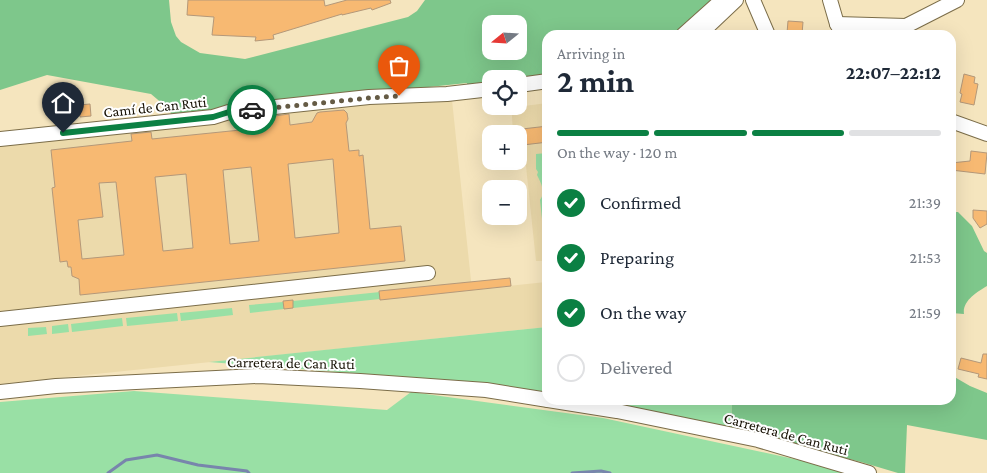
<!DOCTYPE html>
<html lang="en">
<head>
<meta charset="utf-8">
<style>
	:root { --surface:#fff; --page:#f2f2f3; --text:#1f2937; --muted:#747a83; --line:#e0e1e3; --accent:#0b8043 }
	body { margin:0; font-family:"Crimson Pro",serif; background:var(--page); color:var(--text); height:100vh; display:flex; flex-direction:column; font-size:19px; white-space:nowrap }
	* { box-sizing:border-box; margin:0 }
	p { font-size:16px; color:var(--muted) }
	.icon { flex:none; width:28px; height:28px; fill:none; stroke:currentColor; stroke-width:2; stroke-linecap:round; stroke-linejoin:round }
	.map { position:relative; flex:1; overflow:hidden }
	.details { position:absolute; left:542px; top:30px; width:414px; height:375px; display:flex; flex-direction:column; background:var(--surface); border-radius:15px; box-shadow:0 5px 20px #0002 }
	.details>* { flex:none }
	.needle { width:32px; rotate:252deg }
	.buttons { position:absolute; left:482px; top:15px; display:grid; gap:10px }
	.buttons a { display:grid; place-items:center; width:45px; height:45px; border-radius:10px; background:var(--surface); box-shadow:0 5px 20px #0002; font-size:25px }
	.pin { position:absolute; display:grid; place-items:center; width:42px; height:42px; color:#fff; margin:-51px -21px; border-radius:50% 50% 50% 0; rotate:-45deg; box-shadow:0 0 5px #0007 }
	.pin .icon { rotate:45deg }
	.courier { position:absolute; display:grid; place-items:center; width:50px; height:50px; margin:-25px; border:4px solid #0b8043; border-radius:50%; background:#fff; color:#222; box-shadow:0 1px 6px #0007 }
	.summary em { font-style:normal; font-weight:700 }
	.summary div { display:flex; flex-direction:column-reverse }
	.summary { display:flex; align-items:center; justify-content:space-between; height:85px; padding:0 15px }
	h1 { font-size:32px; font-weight:700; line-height:38px }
	.bar { display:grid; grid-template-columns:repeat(4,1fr); gap:8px 5px; align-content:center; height:60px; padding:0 15px }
	.bar i { height:6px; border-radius:4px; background:var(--line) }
	.bar .active { background:var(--accent) }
	.bar p { grid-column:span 4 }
	ol { padding:0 15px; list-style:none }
	li { display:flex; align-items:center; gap:15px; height:55px }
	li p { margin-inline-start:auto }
	li .icon { padding:5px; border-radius:50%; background:var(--accent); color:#fff; stroke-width:4 }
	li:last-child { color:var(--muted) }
	li i { width:28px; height:28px; border:2px solid var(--line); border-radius:50% }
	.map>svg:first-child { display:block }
</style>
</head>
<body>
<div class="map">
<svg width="987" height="473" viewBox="0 0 987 473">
	<rect width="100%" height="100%" fill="#f5e5be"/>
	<g fill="#ecdaab">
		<path d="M385,100H452L472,290L546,282L547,327L0,384V144L211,122Z"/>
		<path d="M547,103V261H536L524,147H519V134H513L512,117V112L517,107Z"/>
	</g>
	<g fill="#99e0a5">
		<path d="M547,153H548L547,241L544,238L540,200C546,192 541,183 537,175L538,172L536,169V154Z"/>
		<path d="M380,292V299L293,308V301Z"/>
		<path d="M283,302L284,309L250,313L249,305Z"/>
		<path d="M232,308L233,315L181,321L180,313Z"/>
		<path d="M177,313L178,321L127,326L126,318Z"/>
		<path d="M122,318L123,326L72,332L71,324Z"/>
		<path d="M68,324L69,332L52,334V326Z"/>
		<path d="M46,327L47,334L28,336V328Z"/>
		<path d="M547,327V393L528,390L428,379L209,362Z"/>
		<path d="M134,391L387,410L411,392L603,418L822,465L849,473H0V402Z"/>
		<path d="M583,400H732L731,428Z"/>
	</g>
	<g fill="#7ec78b" fill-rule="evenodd">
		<path d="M0,0H169L171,22L176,36L181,42L200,53L245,59L408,17L417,11L425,0H719L679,35H548L547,75L519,79H491V82L467,85V83L171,114L170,110L151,94L47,75L0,90ZM491,24H519V51H491Z"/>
		<path d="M951,212H958L972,226L984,251L987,253V286C977,292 962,301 964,314L951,313Z"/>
		<path d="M951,375L970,386L987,393V440L907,425L905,473H898L861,462L731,428L732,400H951Z"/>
	</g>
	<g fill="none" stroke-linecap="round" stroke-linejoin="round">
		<g stroke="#7885ac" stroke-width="3">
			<path d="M108,473L126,460L157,455L198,465L247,471L249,473"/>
			<path d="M572,473L601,471L610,473"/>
		</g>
	</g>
	<g fill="#f7b972" stroke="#b49879" fill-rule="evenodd">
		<path d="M188,0H324L325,6L347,0H390L391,3L372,10L371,8L342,15V14L273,35L274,39L255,41L256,37L212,35L214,17L187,15Z"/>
		<path d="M788,21L803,22L802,34L787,33Z"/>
		<path d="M964,74L975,77L974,83L978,84L974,105L960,102L962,94L960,93Z"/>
		<path d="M90,104L91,116L80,117L79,105Z"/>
		<path d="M344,110L347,113L348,119L346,123L349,151L359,150V156L363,155L370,229L401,226L405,261L80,295L79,279L72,276L71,267H68L67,261L60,262L52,188L55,187L51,150L132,141L131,134L151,132L152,139L270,127L268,117L289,114L290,125L312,122L317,113L320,112ZM333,159L339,233L295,238L288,164ZM251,167L259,241L230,244L223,170ZM186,174L193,248L163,251L155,177ZM116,182L124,255L82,259L78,220L103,217L99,183Z"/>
		<path d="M548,126V142L523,145L522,129Z"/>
		<path d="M971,151L987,153L985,174L951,170V163L970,161Z"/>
		<path d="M973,210L987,211V224L980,228L973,218Z"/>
		<path d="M510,278L511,286L380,300L379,291Z"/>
		<path d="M293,300V308L284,309L283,301Z"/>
		<path d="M983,354H987V379L978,377L979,374L958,369L961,358L981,363Z"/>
	</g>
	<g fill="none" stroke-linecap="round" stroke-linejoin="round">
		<g stroke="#7b6d49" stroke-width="16">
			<g id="minor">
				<path d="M753,0L768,35"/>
				<path d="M830,0L837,24L843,35"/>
				<path d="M837,24L906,26L957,0"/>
				<path d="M683,35L722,0"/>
				<path d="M699,35L736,0"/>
				<path d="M519,85L548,81"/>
				<path d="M951,121L987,134"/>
				<path d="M0,139L213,117L229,112L369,97L447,94L491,89"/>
				<path d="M0,319L428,273"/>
				<path d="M0,392L56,386L258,376L360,381L486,390L548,400"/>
				<path d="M548,400L617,411L758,440L869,473"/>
			</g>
		</g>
		<use href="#minor" stroke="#fff" stroke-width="14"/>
	</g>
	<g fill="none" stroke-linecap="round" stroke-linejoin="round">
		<path stroke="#655b45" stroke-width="5" stroke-dasharray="0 9" d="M252,110L369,98L399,96"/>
		<path stroke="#0b8043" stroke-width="6" d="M63,133L213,117L229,112L252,110"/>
	</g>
	<g text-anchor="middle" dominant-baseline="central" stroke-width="4" stroke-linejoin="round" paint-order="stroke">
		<g font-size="15" fill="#171104" stroke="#fff">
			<text transform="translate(155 107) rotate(-6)">Camí de Can Ruti</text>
			<text transform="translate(291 363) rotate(1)">Carretera de Can Ruti</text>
			<text transform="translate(786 434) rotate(15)">Carretera de Can Ruti</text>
		</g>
	</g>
</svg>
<div class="buttons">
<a><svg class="needle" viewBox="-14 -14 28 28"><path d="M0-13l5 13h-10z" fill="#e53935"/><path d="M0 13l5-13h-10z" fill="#747a83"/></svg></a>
<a><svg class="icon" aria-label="locate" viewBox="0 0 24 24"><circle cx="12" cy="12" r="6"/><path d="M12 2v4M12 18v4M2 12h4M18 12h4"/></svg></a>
<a>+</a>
<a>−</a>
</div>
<div class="pin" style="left:399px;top:96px;background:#ea580c"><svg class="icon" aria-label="bag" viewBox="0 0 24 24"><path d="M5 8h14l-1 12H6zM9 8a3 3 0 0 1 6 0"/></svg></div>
<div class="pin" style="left:63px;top:133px;background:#1f2937"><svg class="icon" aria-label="home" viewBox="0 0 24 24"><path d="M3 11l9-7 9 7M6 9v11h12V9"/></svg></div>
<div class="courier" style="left:252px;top:110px"><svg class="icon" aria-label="car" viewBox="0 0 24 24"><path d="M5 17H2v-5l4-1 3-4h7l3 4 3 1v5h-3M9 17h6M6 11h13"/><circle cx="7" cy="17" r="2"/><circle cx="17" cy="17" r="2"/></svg></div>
<section class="details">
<div class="summary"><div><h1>2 min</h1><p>Arriving in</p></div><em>22:07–22:12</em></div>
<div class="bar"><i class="active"></i><i class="active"></i><i class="active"></i><i></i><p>On the way · 120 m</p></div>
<ol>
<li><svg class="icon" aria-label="check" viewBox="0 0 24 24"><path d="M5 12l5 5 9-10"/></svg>Confirmed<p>21:39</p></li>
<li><svg class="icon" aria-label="check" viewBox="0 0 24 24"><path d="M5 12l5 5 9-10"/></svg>Preparing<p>21:53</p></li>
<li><svg class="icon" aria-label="check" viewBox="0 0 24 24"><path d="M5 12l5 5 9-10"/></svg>On the way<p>21:59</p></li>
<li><i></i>Delivered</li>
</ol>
</section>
</div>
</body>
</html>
